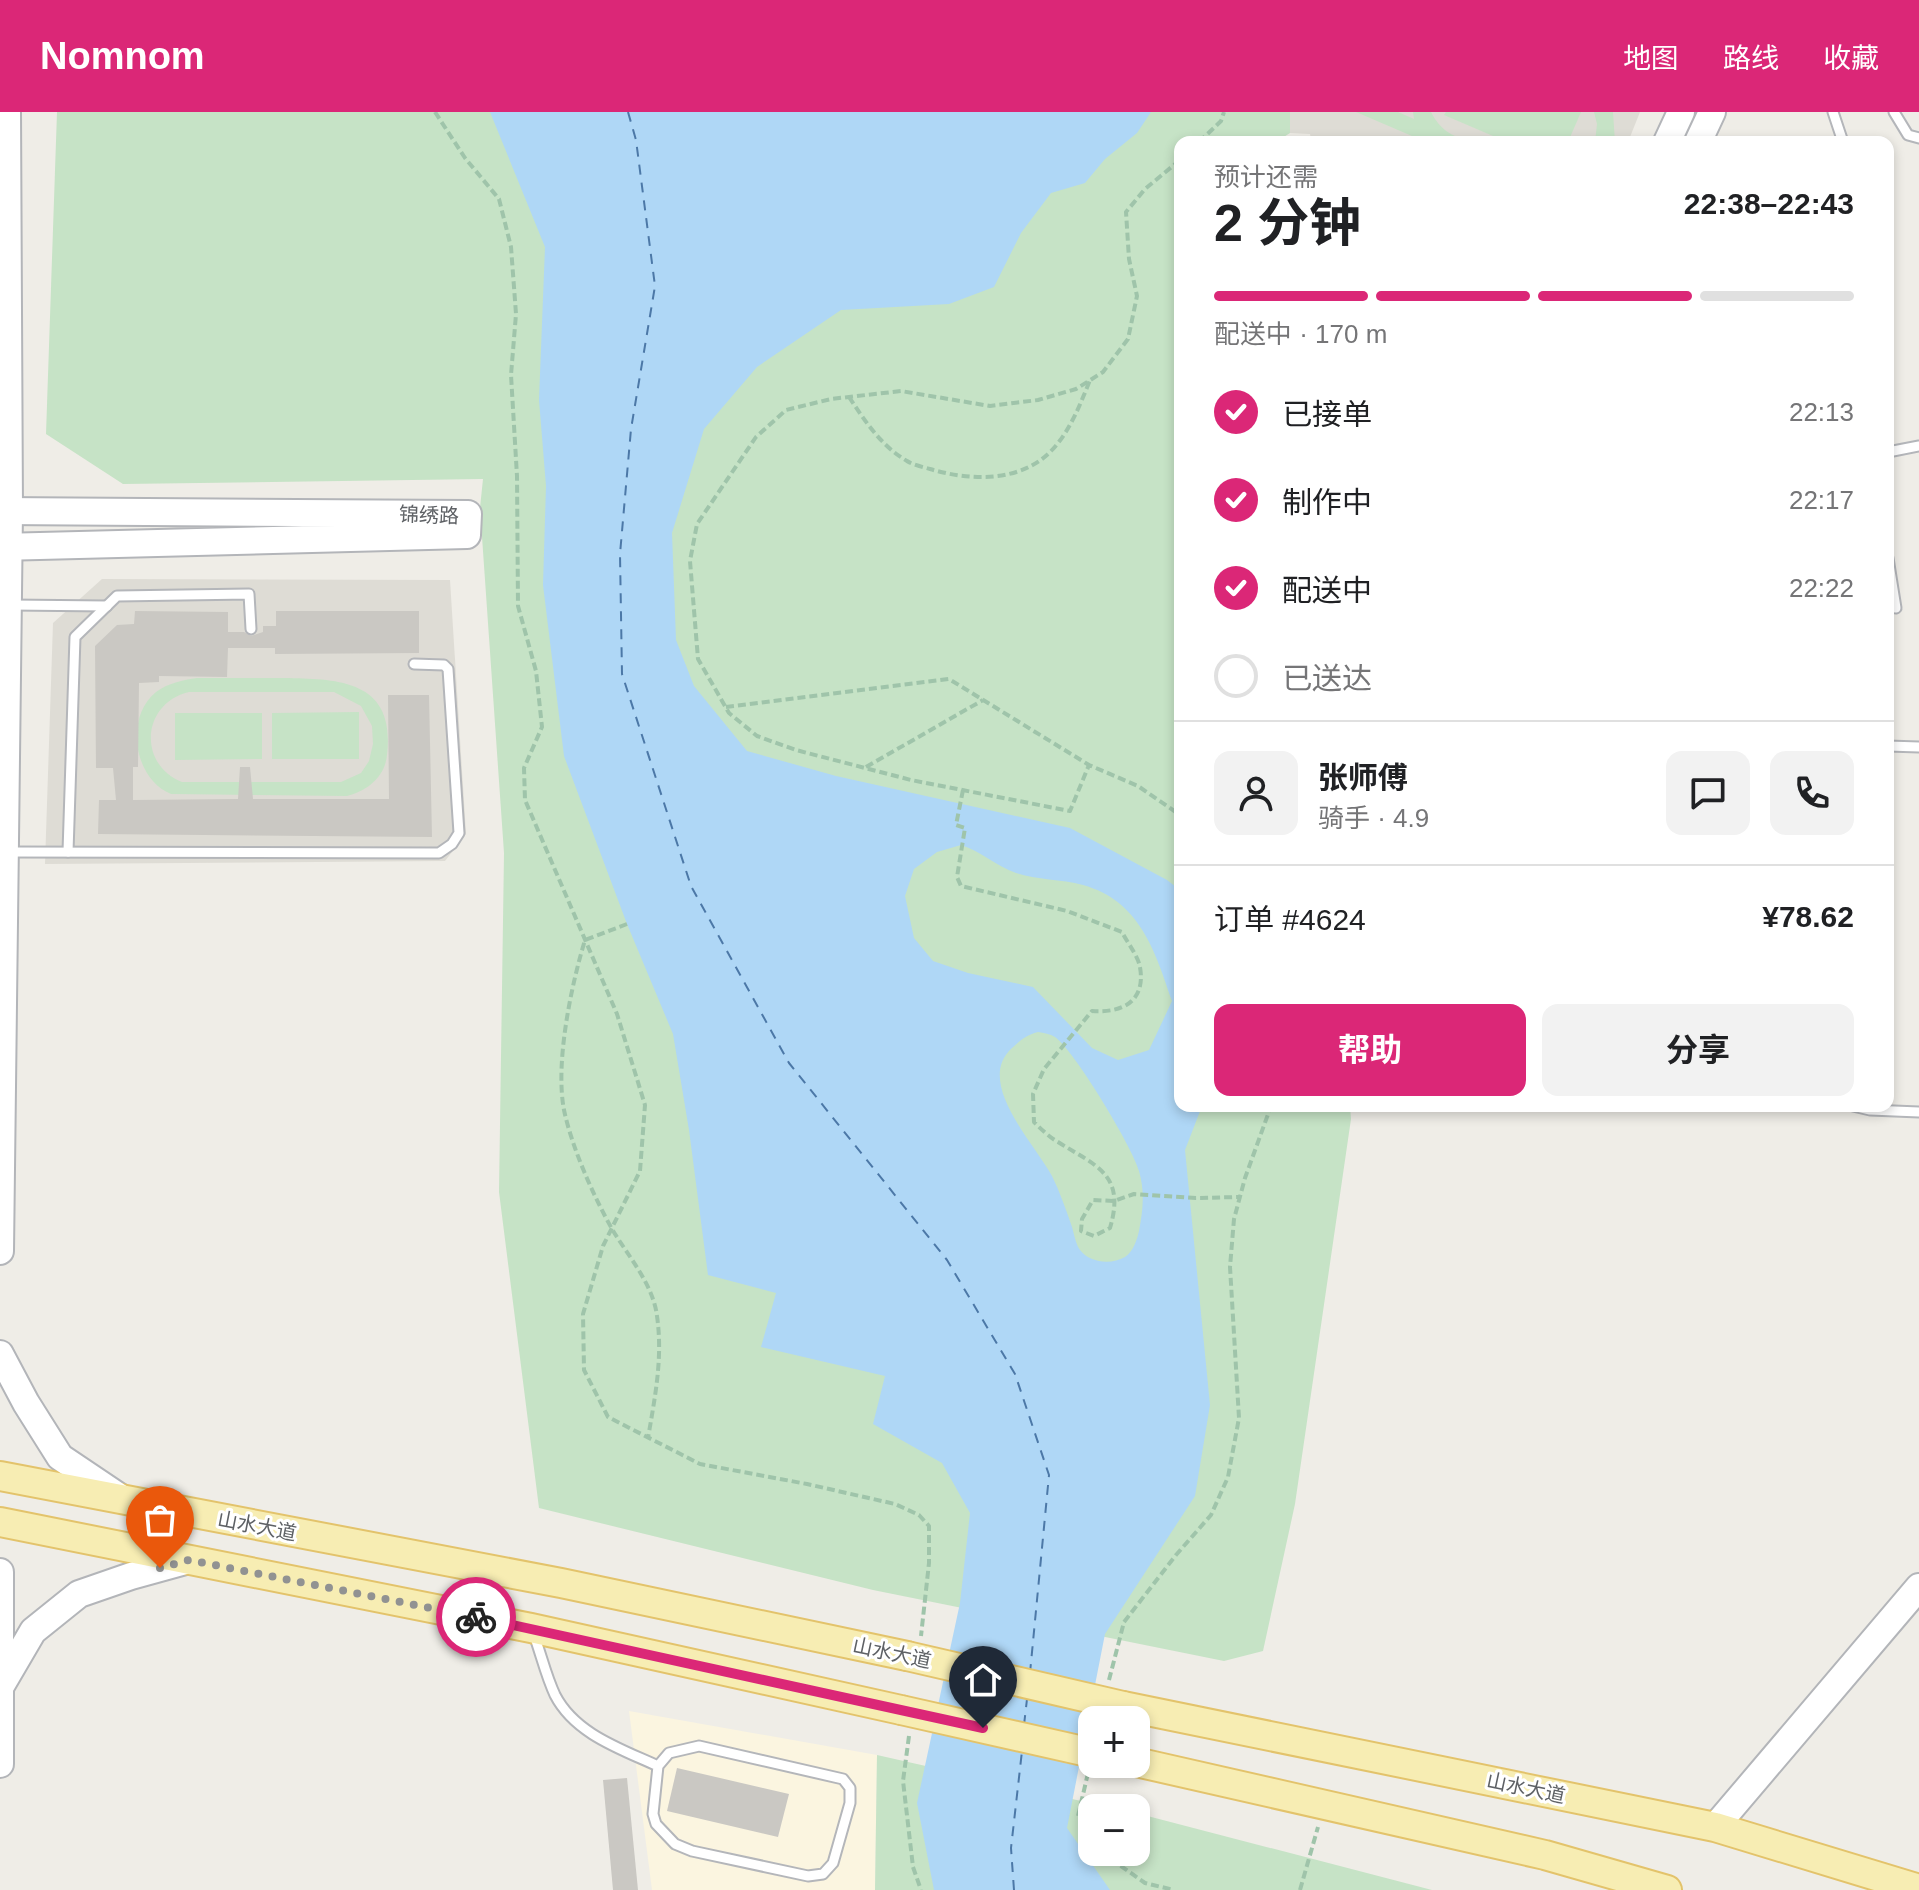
<!DOCTYPE html>
<html lang="zh">
<head>
<meta charset="utf-8">
<style>
	:root { --surface:#fff; --page:#f2f2f2; --text:#202124; --muted:#757577; --line:#e0e0e0; --accent:#db2777 }
	body { margin:0; font-family:Helvetica,"Noto Sans SC",sans-serif; background:var(--page); color:var(--text); height:100vh; display:flex; flex-direction:column; font-size:30px; white-space:nowrap }
	* { box-sizing:border-box; margin:0 }
	p { font-size:26px; color:var(--muted) }
	.icon { flex:none; width:44px; height:44px; fill:none; stroke:currentColor; stroke-width:2; stroke-linecap:round; stroke-linejoin:round }
	.map { position:relative; flex:1; overflow:hidden }
	.side { position:absolute; left:1174px; top:24px; width:720px; height:976px; display:flex; flex-direction:column; background:var(--surface); border-radius:16px; box-shadow:0 4px 12px #0003 }
	.side>* { flex:none }
	.buttons { position:absolute; left:1078px; top:1594px; display:grid; gap:16px }
	.buttons a { display:grid; place-items:center; width:72px; height:72px; border-radius:16px; background:var(--surface); box-shadow:0 4px 12px #0003; font-size:40px }
	.pin { position:absolute; display:grid; place-items:center; width:68px; height:68px; color:#fff; margin:-82px -34px; border-radius:50% 50% 50% 0; rotate:-45deg; box-shadow:0 0 8px #0007 }
	.pin .icon { rotate:45deg }
	.courier { position:absolute; display:grid; place-items:center; width:80px; height:80px; margin:-40px; border:6px solid #db2777; border-radius:50%; background:#fff; color:#222; box-shadow:0 2px 10px #0007 }
	.headline em { font-style:normal; font-weight:700 }
	.headline div { display:flex; flex-direction:column-reverse }
	.headline { display:flex; align-items:center; justify-content:space-between; height:136px; padding:0 40px }
	h1 { font-size:52px; font-weight:700; line-height:60px }
	.bar { display:grid; grid-template-columns:repeat(4,1fr); gap:12px 8px; align-content:center; height:96px; padding:0 40px }
	.bar i { height:10px; border-radius:6px; background:var(--line) }
	.bar .active { background:var(--accent) }
	.bar p { grid-column:span 4 }
	.line { display:flex; align-items:center; gap:20px; padding:0 40px; border-top:2px solid var(--line) }
	.line div { flex:1 }
	.round { display:grid; place-items:center; flex:none; width:84px; height:84px; border-radius:16px; background:var(--page) }
	ol { padding:0 40px; list-style:none }
	li { display:flex; align-items:center; gap:24px; height:88px }
	li p { margin-inline-start:auto }
	li .icon { padding:8px; border-radius:50%; background:var(--accent); color:#fff; stroke-width:4 }
	li:last-child { color:var(--muted) }
	li i { width:44px; height:44px; border:4px solid var(--line); border-radius:50% }
	.primary-button { display:flex; gap:16px; margin-top:auto; padding:16px 40px }
	.primary-button a { flex:1; height:92px; border-radius:16px; background:var(--accent); color:#fff; font-size:32px; font-weight:700; line-height:92px; text-align:center }
	.primary-button a+a { background:var(--page); color:var(--text) }
	header { display:flex; align-items:center; gap:48px; box-sizing:border-box; height:112px; padding:0 40px; background:var(--accent); color:#fff }
	header strong { font-size:38px }
	nav { display:flex; gap:44px; margin-inline-start:auto; font-size:28px }
	.map>svg:first-child { display:block }
</style>
</head>
<body>
<header>
<strong>Nomnom</strong>
<nav><a>地图</a><a>路线</a><a>收藏</a></nav>
</header>
<div class="map">
<svg width="1919" height="1778" viewBox="0 0 1919 1778">
	<rect width="100%" height="100%" fill="#efede7"/>
	<path fill="#fbf5e0" d="M629,1599L877,1643L875,1778H652Z"/>
	<g fill="#dedcd5">
		<path d="M1290,0H1640L1628,30H1378L1376,28L1311,27L1310,22L1290,21Z"/>
		<path d="M102,467L450,468L466,722L445,749L45,752L53,511Z"/>
	</g>
	<g fill="#c6e3c6" fill-rule="evenodd">
		<path d="M57,0H1290V21L1276,30H1180V994H1350L1351,1007L1295,1392L1263,1539L1224,1549L873,1478L539,1396L499,1080L504,741L480,396L483,367L123,372L46,322Z"/>
		<path d="M1356,0H1398L1414,7L1413,0H1431C1440,18 1451,23 1469,30H1426Z"/>
		<path d="M1446,0H1581L1568,30H1507L1444,3Z"/>
		<path d="M1594,0H1613L1615,30H1595L1597,12Z"/>
		<path d="M197,566C226,566 255,566 284,566C339,567 396,568 387,643C385,665 367,679 347,684L171,682C134,667 124,606 156,580C168,571 183,568 197,566ZM189,580H334L361,594L372,614L373,632L369,649L361,661L341,670H182C137,652 142,591 189,580Z"/>
		<path d="M359,600V647H272V601Z"/>
		<path d="M175,601H262V647L175,648Z"/>
		<path d="M877,1643L1112,1696H1092V1740H1136V1701L1432,1778H875Z"/>
	</g>
	<path fill="#afd7f6" fill-rule="evenodd" d="M490,0H1151L1137,21L1105,47L1085,71L1051,81L1021,121L994,175L949,192L841,198L757,255L704,317L672,421L676,528L694,574L747,639L836,664L1070,716L1167,768L1180,778V994H1202L1185,1038L1210,1293L1195,1384L1105,1522L1067,1716L1110,1778H934L917,1691L960,1491L970,1401L942,1351L873,1312L885,1264L761,1235L776,1181L708,1163L689,1018L673,922L627,812L564,644L543,473L546,374L539,288L545,135ZM961,733C981,739 996,754 1016,761C1037,768 1061,767 1083,773C1140,789 1155,839 1172,889L1149,938L1118,948L1092,936L1033,875L968,861L933,849L914,826L905,784L914,757L937,740ZM1038,920C1044,921 1050,922 1055,925C1074,938 1133,1036 1139,1059C1145,1080 1143,1098 1139,1119C1137,1128 1133,1140 1125,1145C1111,1153 1090,1151 1080,1138C1076,1133 1074,1122 1072,1115C1066,1098 1060,1080 1052,1064C1035,1032 974,970 1012,936C1021,928 1026,923 1038,920Z"/>
	<g fill="none" stroke-linecap="round" stroke-linejoin="round">
		<g stroke="#4c78a7" stroke-width="2" stroke-dasharray="10 8" stroke-linecap="butt">
			<path d="M628,0L636,28L655,174L631,317L620,442L622,562L691,774L789,951L947,1148L1015,1262L1049,1363L1030,1561"/>
			<path d="M1024,1613L1027,1587"/>
			<path d="M1014,1778L1011,1736L1022,1639"/>
		</g>
	</g>
	<g fill="#cac8c3">
		<path d="M135,499L228,500V520H244L251,524L263,520V514H276V499H419V541L275,542V536H228L227,565L159,564V570L139,571L138,655H133V688L238,687L240,655H250L253,687H389L388,583H429L432,725L98,722L99,688H116L113,656H96L95,534L117,513L134,512Z"/>
		<path d="M677,1656L789,1682L778,1725L667,1699Z"/>
		<path d="M627,1666L638,1778H613L603,1668Z"/>
	</g>
	<g fill="none" stroke-linecap="round" stroke-linejoin="round">
		<g stroke="#b4b6ba" stroke-width="13">
			<g id="lane">
				<path d="M1833,0L1843,30"/>
				<path d="M1894,0L1908,23L1919,26"/>
				<path d="M1888,340L1919,334"/>
				<path d="M1888,446L1896,496"/>
				<path d="M11,493L107,494"/>
				<path d="M1888,634L1919,635"/>
				<path d="M8,740L439,741L452,732L459,721L448,557L444,553L414,552"/>
				<path d="M68,740L75,525L117,484L249,482L251,517"/>
				<path d="M1853,994L1870,998L1919,1000"/>
				<path d="M534,1523C541,1542 546,1564 555,1583C575,1622 621,1637 658,1654L653,1702L656,1712L675,1732L692,1739L808,1764L823,1762L833,1751L850,1691V1676L843,1667L699,1634L669,1641L658,1654"/>
			</g>
		</g>
		<g stroke="#b3b5b9" stroke-width="30">
			<g id="secondary">
				<path d="M1667,30L1681,0"/>
				<path d="M1698,30L1712,0"/>
				<path d="M0,399L468,402L467,423L0,435"/>
				<path d="M0,1139L9,399L7,0"/>
				<path d="M0,1242L26,1291L60,1345L121,1386"/>
				<path d="M0,1460V1652"/>
				<path d="M2,1572L33,1519L79,1482L131,1464L189,1448"/>
				<path d="M1715,1715L1919,1475"/>
			</g>
		</g>
		<g stroke="#e3c36b" stroke-width="32">
			<g id="primary">
				<path d="M0,1364L561,1471L907,1544"/>
				<path d="M0,1410L531,1516L901,1598"/>
				<path d="M1123,1594L1715,1715L1919,1777"/>
				<path d="M1136,1650L1545,1743L1667,1778"/>
			</g>
		</g>
		<g stroke="#9fc4aa" stroke-width="4" stroke-dasharray="8 4" stroke-linecap="butt">
			<path d="M435,0L465,46L499,87L511,135L516,202L511,263L517,364L518,494L536,559L542,615L524,656L525,688L617,902L645,993L640,1059L603,1134L583,1202L584,1258L608,1305L700,1352L807,1372L895,1392L919,1403L929,1414V1451L921,1524"/>
			<path d="M1199,30L1221,9L1224,0"/>
			<path d="M1180,48L1145,77L1126,100L1129,147L1137,184L1128,227L1103,260L1076,277L1038,288L990,294L901,279L831,287L786,298L756,325L697,412L690,449L698,547L729,601L757,624L796,638L911,668L1070,699L1089,653L1138,674L1180,703"/>
			<path d="M849,285C865,309 881,334 907,349C913,353 923,355 930,357C970,369 1021,371 1052,338C1070,319 1080,293 1090,268"/>
			<path d="M726,595L949,567L1089,653"/>
			<path d="M866,655L983,588"/>
			<path d="M963,678L956,713L965,716L957,765L961,774L1067,799L1122,820C1127,830 1138,844 1140,855C1146,890 1122,901 1092,899L1044,957L1033,982L1034,1010C1041,1017 1049,1025 1058,1030C1096,1054 1126,1062 1110,1116L1094,1124L1081,1119L1082,1107L1093,1088L1114,1089L1134,1082L1196,1086L1239,1085"/>
			<path d="M627,812L585,828C571,874 555,951 564,998C572,1036 593,1083 612,1117C628,1144 653,1172 657,1204C663,1246 655,1285 648,1326"/>
			<path d="M1109,1568L1124,1510L1176,1443L1211,1403L1228,1365L1239,1306L1230,1155L1234,1107L1245,1066L1271,994"/>
			<path d="M909,1624L903,1669L913,1755L921,1778"/>
			<path d="M1088,1661L1078,1704L1092,1731"/>
			<path d="M1101,1740L1145,1771L1174,1778"/>
			<path d="M1300,1778L1318,1715"/>
		</g>
		<use href="#lane" stroke="#fff" stroke-width="9"/>
		<use href="#secondary" stroke="#fff" stroke-width="26"/>
		<use href="#primary" stroke="#f7edb3" stroke-width="28"/>
		<g stroke="#e3c36b" stroke-width="32" stroke-linecap="butt">
			<g id="primary-bridge">
				<path d="M907,1544L1123,1594"/>
				<path d="M901,1598L1092,1641"/>
			</g>
		</g>
		<use href="#primary-bridge" stroke="#f7edb3" stroke-width="28"/>
	</g>
	<g fill="none" stroke-linecap="round" stroke-linejoin="round">
		<path stroke="#919292" stroke-width="8" stroke-dasharray="0 14.4" d="M160,1456L189,1448L476,1505"/>
		<path stroke="#db2777" stroke-width="10" d="M476,1505L983,1616"/>
	</g>
	<g text-anchor="middle" dominant-baseline="central" stroke-width="6" stroke-linejoin="round" paint-order="stroke">
		<g font-size="20" fill="#5e6165" stroke="#fff">
			<text transform="translate(429 403) rotate(2)">锦绣路</text>
			<text transform="translate(257 1414) rotate(11)">山水大道</text>
			<text transform="translate(892 1541) rotate(12)">山水大道</text>
			<text transform="translate(1526 1676) rotate(12)">山水大道</text>
		</g>
	</g>
</svg>
<div class="buttons">
<a>+</a>
<a>−</a>
</div>
<div class="pin" style="left:160px;top:1456px;background:#ea580c"><svg class="icon" aria-label="bag" viewBox="0 0 24 24"><path d="M5 8h14l-1 12H6zM9 8a3 3 0 0 1 6 0"/></svg></div>
<div class="pin" style="left:983px;top:1616px;background:#1f2937"><svg class="icon" aria-label="home" viewBox="0 0 24 24"><path d="M3 11l9-7 9 7M6 9v11h12V9"/></svg></div>
<div class="courier" style="left:476px;top:1505px"><svg class="icon" aria-label="bike" viewBox="0 0 24 24"><circle cx="6" cy="16" r="4"/><circle cx="18" cy="16" r="4"/><path d="M6 16l4-8h5l3 8M10 8l3 8H6M13 5h3"/></svg></div>
<section class="side">
<div class="headline"><div><h1>2 分钟</h1><p>预计还需</p></div><em>22:38–22:43</em></div>
<div class="bar"><i class="active"></i><i class="active"></i><i class="active"></i><i></i><p>配送中 · 170 m</p></div>
<ol>
<li><svg class="icon" aria-label="check" viewBox="0 0 24 24"><path d="M5 12l5 5 9-10"/></svg>已接单<p>22:13</p></li>
<li><svg class="icon" aria-label="check" viewBox="0 0 24 24"><path d="M5 12l5 5 9-10"/></svg>制作中<p>22:17</p></li>
<li><svg class="icon" aria-label="check" viewBox="0 0 24 24"><path d="M5 12l5 5 9-10"/></svg>配送中<p>22:22</p></li>
<li><i></i>已送达</li>
</ol>
<div class="line" style="height:144px"><a class="round"><svg class="icon" aria-label="person" viewBox="0 0 24 24"><circle cx="12" cy="8" r="4"/><path d="M4 21q1-7 8-7t8 7"/></svg></a><div><b>张师傅</b><p>骑手 · 4.9</p></div><a class="round"><svg class="icon" aria-label="chat" viewBox="0 0 24 24"><path d="M4 5h16v11H9l-5 4z"/></svg></a><a class="round"><svg class="icon" aria-label="phone" viewBox="0 0 24 24"><path d="M5 4h4l2 5-3 2q2 4 5 5l2-3 5 2v4C11 20 4 13 5 4z"/></svg></a></div>
<div class="line" style="height:104px"><div>订单 #4624</div><b>¥78.62</b></div>
<div class="primary-button"><a>帮助</a><a>分享</a></div>
</section>
</div>
</body>
</html>
